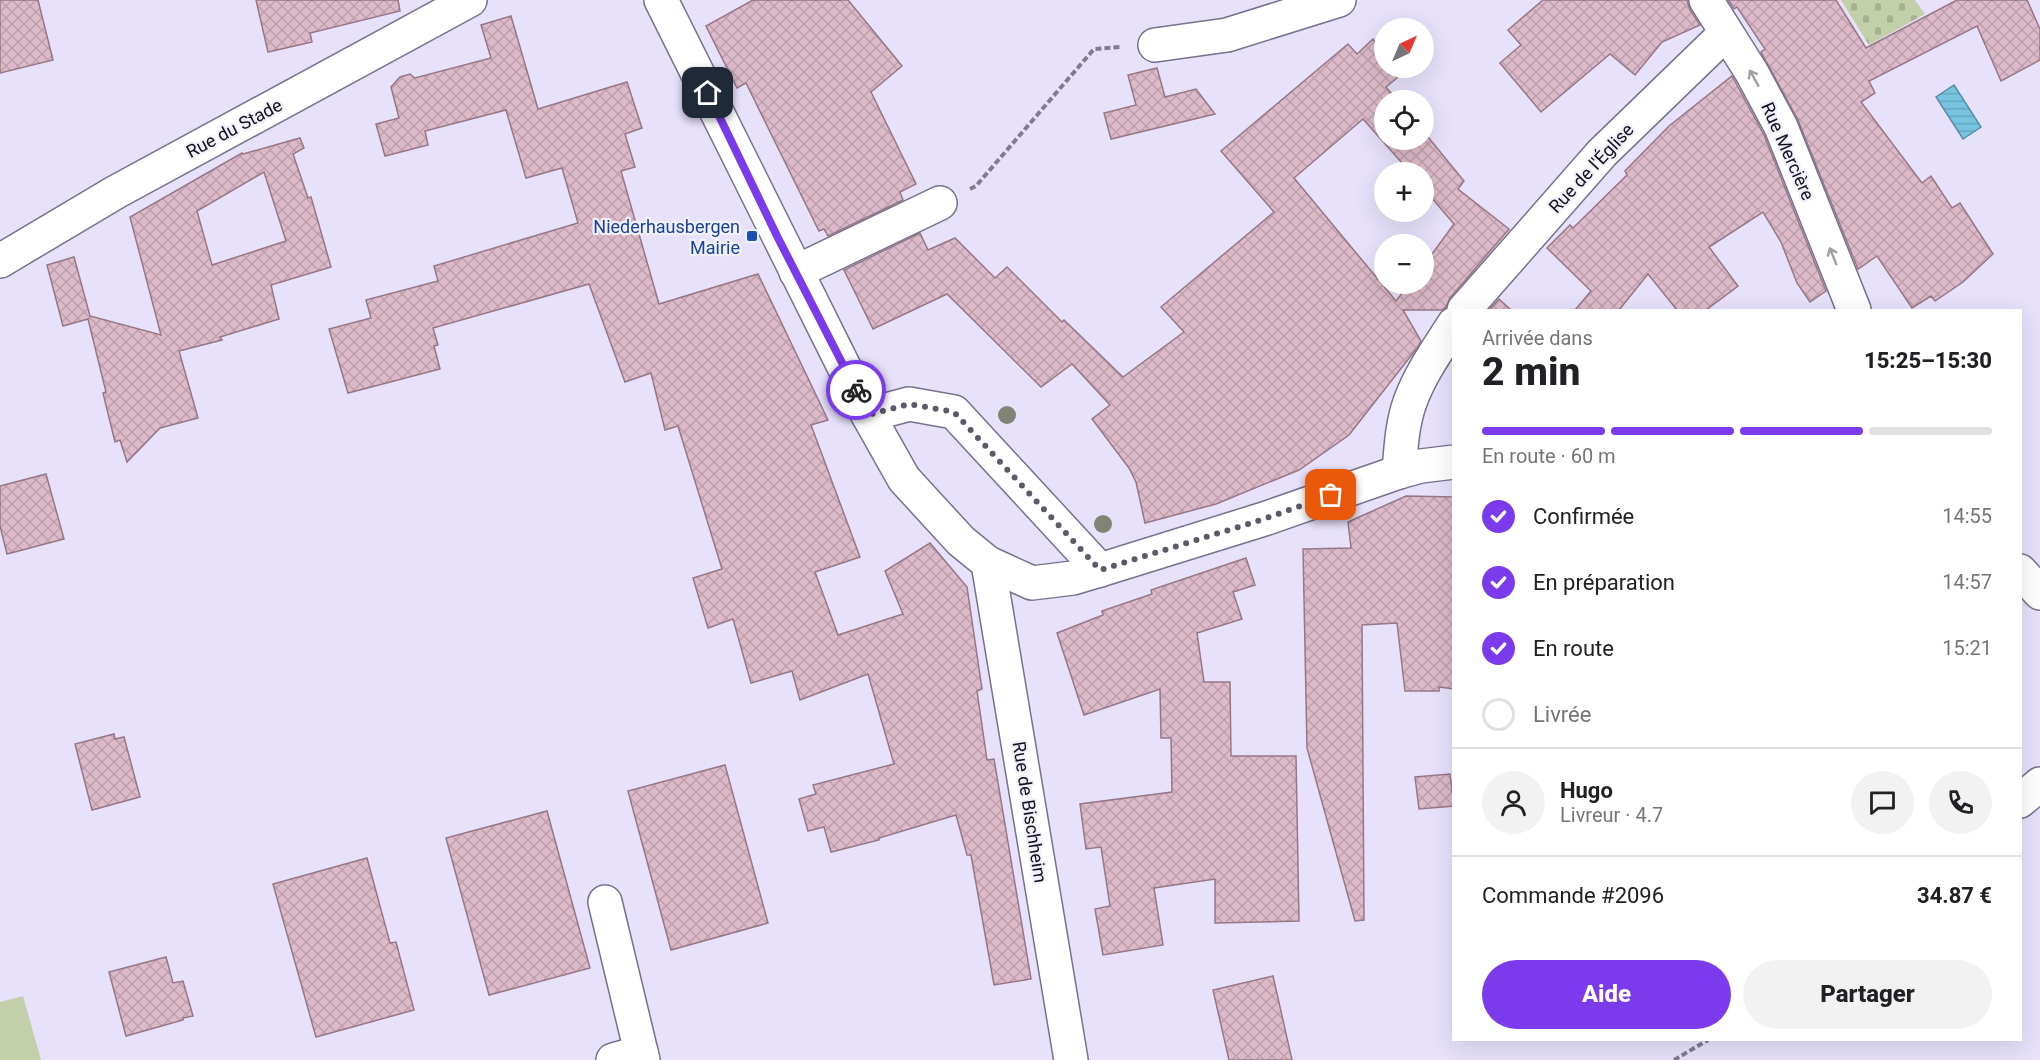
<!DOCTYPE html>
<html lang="fr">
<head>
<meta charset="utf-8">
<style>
	:root { --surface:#fff; --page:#f2f2f2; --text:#202124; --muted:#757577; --line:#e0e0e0; --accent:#7c3aed }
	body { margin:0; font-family:Roboto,sans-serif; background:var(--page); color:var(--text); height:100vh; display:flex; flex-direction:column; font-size:22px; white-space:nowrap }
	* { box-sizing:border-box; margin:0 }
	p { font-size:20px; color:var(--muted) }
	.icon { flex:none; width:33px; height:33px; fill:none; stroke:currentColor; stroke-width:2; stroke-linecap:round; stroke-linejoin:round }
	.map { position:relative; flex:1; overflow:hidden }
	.panel { position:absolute; left:1452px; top:309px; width:570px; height:732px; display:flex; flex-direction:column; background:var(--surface); border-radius:0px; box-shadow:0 6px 24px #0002 }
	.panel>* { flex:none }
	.needle { width:39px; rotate:44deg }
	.tools { position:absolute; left:1374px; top:18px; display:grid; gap:12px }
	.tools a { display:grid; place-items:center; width:60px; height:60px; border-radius:50%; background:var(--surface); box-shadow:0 6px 24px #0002; font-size:30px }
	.pin { position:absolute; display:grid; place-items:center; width:51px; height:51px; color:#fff; margin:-26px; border-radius:12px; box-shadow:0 3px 9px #0006 }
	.courier { position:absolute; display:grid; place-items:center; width:60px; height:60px; margin:-30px; border:4px solid #7c3aed; border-radius:50%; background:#fff; color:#222; box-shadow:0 2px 8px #0007 }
	.headline em { font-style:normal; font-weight:800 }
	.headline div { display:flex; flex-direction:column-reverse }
	.headline { display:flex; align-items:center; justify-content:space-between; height:102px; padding:0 30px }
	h1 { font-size:39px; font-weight:800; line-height:45px }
	.bar { display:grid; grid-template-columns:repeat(4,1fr); gap:9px 6px; align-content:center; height:72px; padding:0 30px }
	.bar i { height:8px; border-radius:4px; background:var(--line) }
	.bar .current { background:var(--accent) }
	.bar p { grid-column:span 4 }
	.line { display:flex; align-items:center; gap:15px; padding:0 30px; border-top:2px solid var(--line) }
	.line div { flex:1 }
	.round { display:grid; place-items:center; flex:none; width:63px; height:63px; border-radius:32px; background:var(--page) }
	ol { padding:0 30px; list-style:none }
	li { display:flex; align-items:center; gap:18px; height:66px }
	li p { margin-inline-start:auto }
	li .icon { padding:6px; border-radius:50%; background:var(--accent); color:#fff; stroke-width:4 }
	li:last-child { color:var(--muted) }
	li i { width:33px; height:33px; border:3px solid var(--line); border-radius:50% }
	.primary-button { display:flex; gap:12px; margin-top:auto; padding:12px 30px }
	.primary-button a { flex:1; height:69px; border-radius:36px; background:var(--accent); color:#fff; font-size:24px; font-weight:800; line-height:69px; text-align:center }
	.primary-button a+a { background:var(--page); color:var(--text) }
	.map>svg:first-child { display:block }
</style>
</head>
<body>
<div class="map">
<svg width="2040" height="1060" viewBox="0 0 2040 1060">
	<defs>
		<pattern id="cemetery-stones" width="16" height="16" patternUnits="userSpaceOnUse" patternTransform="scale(1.5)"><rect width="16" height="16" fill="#c2cfa9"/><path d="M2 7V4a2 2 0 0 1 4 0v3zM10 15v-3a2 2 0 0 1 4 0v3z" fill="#a6b191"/></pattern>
		<pattern id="water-rules" width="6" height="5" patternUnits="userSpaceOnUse" patternTransform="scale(1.5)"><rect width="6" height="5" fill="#76c4e0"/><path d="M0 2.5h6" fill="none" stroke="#65a7c0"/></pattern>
		<pattern id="building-cross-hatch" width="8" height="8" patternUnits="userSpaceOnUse" patternTransform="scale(1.5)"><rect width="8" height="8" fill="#ddbac9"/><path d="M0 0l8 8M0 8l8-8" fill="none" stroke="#bd9fac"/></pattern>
	</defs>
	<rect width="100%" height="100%" fill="#e7e1fb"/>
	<path fill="url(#cemetery-stones)" d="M1841,0H1915L1925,14L1869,45Z"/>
	<path fill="#c2cfa9" d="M23,996L41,1060H0V1002Z"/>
	<path fill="url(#water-rules)" stroke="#588ea5" stroke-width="1.5" d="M1954,85L1981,127L1963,139L1936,97Z"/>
	<g fill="url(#building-cross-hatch)" stroke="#977786" stroke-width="1.5" fill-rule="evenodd">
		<path d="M0,0H38L53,60L0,73Z"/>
		<path d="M256,0H398L400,11L310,33L312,42L268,52Z"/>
		<path d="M753,0H848L902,66L871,92L916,184L900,192L903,200L828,236L824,229L819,231L746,83L737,88L706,26Z"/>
		<path d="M1543,0H1687L1690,10L1700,25L1662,42L1635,75L1610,54L1541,112L1500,63L1521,45L1508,30Z"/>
		<path d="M1728,0H1836L1866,48L1957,0H2027L2040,29V60L2001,81L1977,26L1869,81L1875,93L1861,102L1922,183L1931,176L1952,208L1960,203L1993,254L1963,282L1935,301L1931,296L1912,308L1877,256L1858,269L1798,120L1761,52L1765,49L1737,7L1734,9Z"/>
		<path d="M511,16L538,109L627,82L642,128L625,134L635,167L621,171L659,304L758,274L828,420L811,425L860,557L815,572L838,635L903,614L885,571L930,543L967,587L982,689L977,691L987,760L994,759L1031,979L994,985L971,855H967L956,815L879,838V840L831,852L824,827L808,831L799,799L816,794L813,785L894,764L868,674L800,700L792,671L751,683L733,619L708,628L693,578L722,569L678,426L665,430L651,373L625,382L589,284L433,328L438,345L434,346L440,369L348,393L329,329L371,318L366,300L438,281L434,266L578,223L562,168L526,178L506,110L425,131L428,145L385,156L376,124L399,118L391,87L400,77L410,74L415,78L491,58L481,25Z"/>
		<path d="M1373,39L1384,53V68H1398L1403,73L1386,87L1397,100H1384V140H1424V132L1464,181L1458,189L1509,229L1450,298L1446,307L1442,310H1403L1421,341L1417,348L1349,435L1299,470L1216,504L1145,523L1136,482L1129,468L1092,419L1110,405L1072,364L1041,387L947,294L873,329L844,270L920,233L928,250L955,238L995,278L1007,267L1062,322L1064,320L1123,377L1184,332L1161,307L1274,212L1221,151L1348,44L1357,54ZM1363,119L1410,172H1424V189L1454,224L1424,265V284H1409L1396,301L1294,178Z"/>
		<path d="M1157,68L1165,97L1196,89L1215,114L1111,139L1104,113L1136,105L1128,75Z"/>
		<path d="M1732,76L1764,135L1826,291L1810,302L1797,283L1781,242L1763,212L1709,247L1738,286L1706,310H1677L1648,274L1619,310H1575L1591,291L1547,248L1570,225L1573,228L1627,175L1625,171L1669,126Z"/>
		<path d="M300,138L304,148L293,154L308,198L311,197L331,267L271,285L279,319L220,337L222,340L179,351L198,418L160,428L127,462L120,440L115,442L103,393L106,392L88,319L63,326L47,265L74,257L90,316L161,335L130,217L242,153L243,154ZM264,172L286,241L212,265L197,211Z"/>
		<path d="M1499,299L1511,310H1489Z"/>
		<path d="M46,474L64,539L7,554L0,526V486Z"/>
		<path d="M1406,496L1454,497V689L1439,687V691H1405L1397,623L1362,625L1364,920L1355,921L1307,748L1303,549L1351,548L1348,522Z"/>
		<path d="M1246,558L1255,585L1233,592L1242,619L1197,633L1204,682H1230L1231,756H1296L1299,921L1215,923V879L1154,888L1163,945L1103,955L1095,909L1110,906L1101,847L1086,849L1080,804L1172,792L1171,738H1161L1160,689L1084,715L1057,633L1103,615L1102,611L1152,594L1151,590Z"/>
		<path d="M114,734L115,739L124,737L140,797L92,810L75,744Z"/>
		<path d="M725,765L768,923L671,950L628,791Z"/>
		<path d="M1450,774L1454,806L1419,809L1415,777Z"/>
		<path d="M547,811L590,968L489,995L446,838Z"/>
		<path d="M367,858L390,943L396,942L414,1010L316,1037L273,884Z"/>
		<path d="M166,957L173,983L183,981L193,1016L183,1018V1020L126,1036L109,972Z"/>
		<path d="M1273,976L1292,1060H1229L1213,990Z"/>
	</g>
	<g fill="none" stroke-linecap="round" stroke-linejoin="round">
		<g stroke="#78718e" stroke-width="36">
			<g id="minor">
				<path d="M661,0L868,415L904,479L961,541L988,563L1032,583L1073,578L1100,570L1264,519L1399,472L1421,466L1454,462"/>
				<path d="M1706,0L1752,73L1781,127L1854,310"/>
				<path d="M1155,45L1227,35L1339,0"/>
				<path d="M0,261L116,192L470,0"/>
				<path d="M796,272L940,203"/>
				<path d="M1464,310L1602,153L1726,33"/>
				<path d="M868,415L909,404L954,412L1100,570"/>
				<path d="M1399,472C1401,448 1402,424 1410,402C1420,374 1438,349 1454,324"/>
				<path d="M988,563L1071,1060"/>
				<path d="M2020,571L2040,593"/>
				<path d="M2020,801L2040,784"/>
				<path d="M605,902L641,1052"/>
				<path d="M613,1060L641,1052L643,1060"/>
			</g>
		</g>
		<g stroke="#807b8e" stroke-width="4" stroke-dasharray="6 3" stroke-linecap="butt">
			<path d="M970,189L976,186L1094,49L1121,47"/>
			<path d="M1674,1060L1708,1040"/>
		</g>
		<use href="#minor" stroke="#fff" stroke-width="33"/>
	</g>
	<g fill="#808475">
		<circle cx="1007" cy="415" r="9"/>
		<circle cx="1103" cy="524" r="9"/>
	</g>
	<defs><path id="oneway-shaft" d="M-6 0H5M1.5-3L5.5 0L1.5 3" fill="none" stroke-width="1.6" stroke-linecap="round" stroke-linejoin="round" transform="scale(1.5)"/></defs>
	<g stroke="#a19fa4">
		<use href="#oneway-shaft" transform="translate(1754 78) rotate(-119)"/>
		<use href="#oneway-shaft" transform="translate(1833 256) rotate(-112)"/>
	</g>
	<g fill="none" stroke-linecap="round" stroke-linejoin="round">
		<path stroke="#5d5969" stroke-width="6" stroke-dasharray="0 10.8" d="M856,390L868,415L909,404L954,412L1100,570L1264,519L1331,495"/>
		<path stroke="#7c3aed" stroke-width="8" d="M708,93L777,236L856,390"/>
	</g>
	<rect fill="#1a4fb4" stroke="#f3f0fe" stroke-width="2" x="746" y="230" width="12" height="12" rx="3"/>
	<g text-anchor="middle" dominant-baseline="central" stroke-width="4.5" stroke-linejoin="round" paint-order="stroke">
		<g font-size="18" fill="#13101b" stroke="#f3f0fe">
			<text transform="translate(234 128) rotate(-28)">Rue du Stade</text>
			<text transform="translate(1788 151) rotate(66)">Rue Mercière</text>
			<text transform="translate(1591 168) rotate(-47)">Rue de l'Église</text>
			<text transform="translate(1030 812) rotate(81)">Rue de Bischheim</text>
		</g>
		<g font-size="18" fill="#164399" stroke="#f3f0fe" text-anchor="end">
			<text x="740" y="226">Niederhausbergen<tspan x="740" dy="21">Mairie</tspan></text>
		</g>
	</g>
</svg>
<div class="tools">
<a><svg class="needle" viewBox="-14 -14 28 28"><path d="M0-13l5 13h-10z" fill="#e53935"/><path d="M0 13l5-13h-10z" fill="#757577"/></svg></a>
<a><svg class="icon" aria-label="locate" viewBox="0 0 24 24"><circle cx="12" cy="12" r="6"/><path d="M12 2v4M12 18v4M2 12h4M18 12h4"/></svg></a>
<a>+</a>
<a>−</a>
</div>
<div class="pin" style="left:1331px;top:495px;background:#ea580c"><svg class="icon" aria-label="bag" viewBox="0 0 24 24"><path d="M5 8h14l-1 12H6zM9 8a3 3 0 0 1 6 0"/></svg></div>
<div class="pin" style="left:708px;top:93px;background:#1f2937"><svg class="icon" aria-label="home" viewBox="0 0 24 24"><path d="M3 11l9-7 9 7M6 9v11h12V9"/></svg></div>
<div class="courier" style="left:856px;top:390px"><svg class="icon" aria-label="bike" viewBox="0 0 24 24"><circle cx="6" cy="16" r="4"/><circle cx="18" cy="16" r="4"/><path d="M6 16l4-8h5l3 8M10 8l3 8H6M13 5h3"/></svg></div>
<section class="panel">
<div class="headline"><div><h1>2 min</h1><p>Arrivée dans</p></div><em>15:25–15:30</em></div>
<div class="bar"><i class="current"></i><i class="current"></i><i class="current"></i><i></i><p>En route · 60 m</p></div>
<ol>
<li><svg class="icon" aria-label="check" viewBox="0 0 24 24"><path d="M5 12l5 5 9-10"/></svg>Confirmée<p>14:55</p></li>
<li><svg class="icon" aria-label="check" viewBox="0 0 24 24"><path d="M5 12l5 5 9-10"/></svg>En préparation<p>14:57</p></li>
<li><svg class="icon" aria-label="check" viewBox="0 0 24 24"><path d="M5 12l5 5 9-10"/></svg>En route<p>15:21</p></li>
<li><i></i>Livrée</li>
</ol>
<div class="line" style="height:108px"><a class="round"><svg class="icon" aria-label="person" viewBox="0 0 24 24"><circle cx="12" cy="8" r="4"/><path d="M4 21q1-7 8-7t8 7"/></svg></a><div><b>Hugo</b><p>Livreur · 4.7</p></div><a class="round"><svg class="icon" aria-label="chat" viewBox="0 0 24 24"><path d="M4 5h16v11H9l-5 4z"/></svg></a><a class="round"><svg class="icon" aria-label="phone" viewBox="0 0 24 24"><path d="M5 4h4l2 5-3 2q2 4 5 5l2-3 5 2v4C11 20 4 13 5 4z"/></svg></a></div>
<div class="line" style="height:78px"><div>Commande #2096</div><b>34.87 €</b></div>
<div class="primary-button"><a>Aide</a><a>Partager</a></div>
</section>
</div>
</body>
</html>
